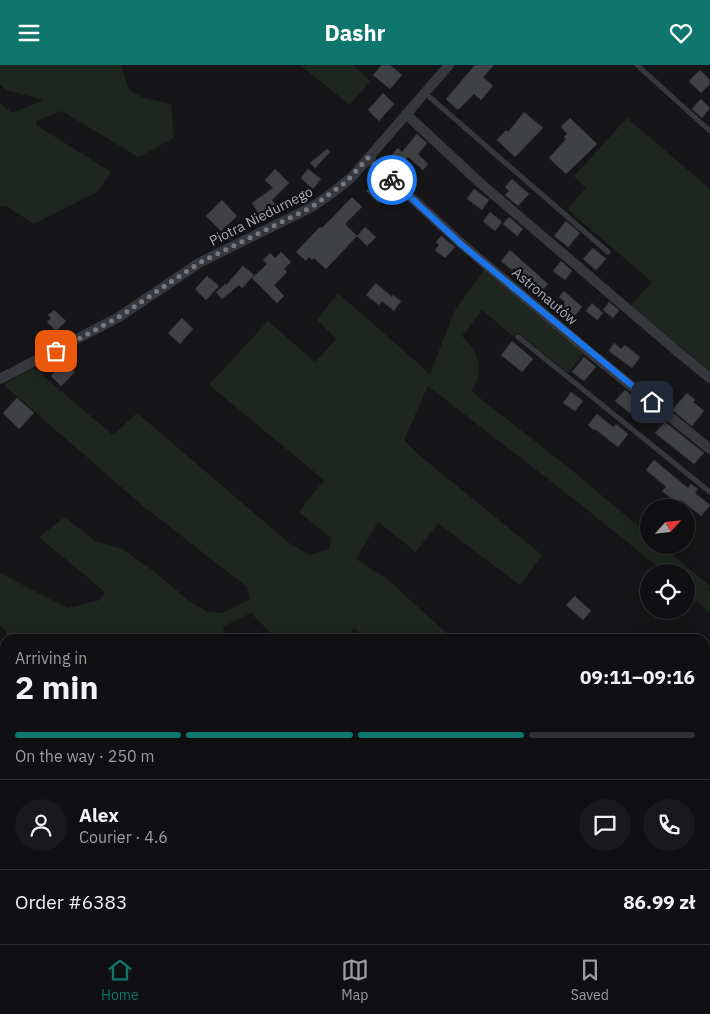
<!DOCTYPE html>
<html lang="en">
<head>
<meta charset="utf-8">
<style>
	:root { --surface:#101012; --page:#19191b; --text:#f1f3f6; --muted:#9c9d9f; --line:#303032; --accent:#0f766e }
	body { margin:0; font-family:"IBM Plex Sans",sans-serif; background:var(--page); color:var(--text); height:100vh; display:flex; flex-direction:column; font-size:19px; white-space:nowrap }
	* { box-sizing:border-box; margin:0 }
	p { font-size:16px; color:var(--muted) }
	.icon { flex:none; width:28px; height:28px; fill:none; stroke:currentColor; stroke-width:2; stroke-linecap:round; stroke-linejoin:round }
	.map { position:relative; flex:1; overflow:hidden }
	.details { position:absolute; left:0px; top:569px; width:710px; height:311px; display:flex; flex-direction:column; background:var(--surface); border-radius:15px 15px 0 0; box-shadow:0 5px 20px #0002,0 0 0 1px var(--line) }
	.details>* { flex:none }
	.needle { width:32px; rotate:63deg }
	.tools { position:absolute; left:640px; top:434px; display:grid; gap:10px }
	.tools a { display:grid; place-items:center; width:55px; height:55px; border-radius:50%; background:var(--surface); box-shadow:0 5px 20px #0002,0 0 0 1px var(--line); font-size:25px }
	.pin { position:absolute; display:grid; place-items:center; width:42px; height:42px; color:#fff; margin:-21px; border-radius:10px; box-shadow:0 2px 8px #0006 }
	.courier { position:absolute; display:grid; place-items:center; width:50px; height:50px; margin:-25px; border:4px solid #1a73e8; border-radius:50%; background:#fff; color:#222; box-shadow:0 1px 6px #0007 }
	.head em { font-style:normal; font-weight:700 }
	.head div { display:flex; flex-direction:column-reverse }
	.head { display:flex; align-items:center; justify-content:space-between; height:85px; padding:0 15px }
	h1 { font-size:32px; font-weight:700; line-height:38px }
	.bar { display:grid; grid-template-columns:repeat(4,1fr); gap:8px 5px; align-content:center; height:60px; padding:0 15px }
	.bar i { height:6px; border-radius:4px; background:var(--line) }
	.bar .active { background:var(--accent) }
	.bar p { grid-column:span 4 }
	.line { display:flex; align-items:center; gap:12px; padding:0 15px; border-top:1px solid var(--line) }
	.line div { flex:1 }
	.round { display:grid; place-items:center; flex:none; width:52px; height:52px; border-radius:26px; background:var(--page) }
	header { display:flex; justify-content:space-between; align-items:center; height:65px; padding:0 15px; background:var(--accent); color:#fff; font-size:22px; font-weight:700 }
	.tabs { display:flex; justify-content:space-around; align-items:center; height:70px; border-top:1px solid var(--line); background:var(--surface); font-size:14px; color:var(--muted) }
	.tabs a { display:grid; justify-items:center; gap:2px }
	.tabs .active { color:var(--accent) }
	.map>svg:first-child { display:block }
</style>
</head>
<body>
<header><svg class="icon" aria-label="menu" viewBox="0 0 24 24"><path d="M4 6h16M4 12h16M4 18h16"/></svg>Dashr<svg class="icon" aria-label="heart" viewBox="0 0 24 24"><path d="M12 20l-8-8c-3-5 5-10 8-4 3-6 11-1 8 4z"/></svg></header>
<div class="map">
<svg width="710" height="879" viewBox="0 0 710 879">
	<rect width="100%" height="100%" fill="#161618"/>
	<g fill="#1e261f">
		<path d="M0,0H121L129,25L144,33L171,39L174,73L138,92L62,46L36,56V60L111,107L97,127L34,159L6,141L0,142V38L12,48L44,35L6,25L0,19Z"/>
		<path d="M300,0H353L370,16L350,40Z"/>
		<path d="M627,53L710,124V306L631,241L652,217L567,144L586,123L574,111Z"/>
		<path d="M485,204L585,287L568,308L518,268L513,271L482,245L462,271C473,280 481,297 478,311C477,316 474,321 471,326L569,403L649,470V480H661L710,521V548L686,527V508L664,507L580,439L428,321L404,375L420,391L542,490L520,520L438,458L416,487L378,457L356,494L387,514L453,574H366L354,563L345,574H277L251,548L223,562L225,574H8L6,565L0,561V508L67,543L100,535L105,527L39,472L65,452L95,476L122,484L155,507L188,535L208,547L222,548L250,534L247,522L143,441L4,320L33,302L113,370L137,348L289,478L310,490L329,484L331,473L299,447L324,415L209,320L268,256L315,297L336,274L317,255L338,228L430,309L454,247Z"/>
		<path d="M5,584V825L0,832V586Z"/>
		<path d="M512,875H635L632,879H509Z"/>
	</g>
	<g fill="none" stroke-linecap="round" stroke-linejoin="round">
		<path stroke="#2c353c" stroke-width="2.5" d="M0,594L5,591"/>
	</g>
	<g fill="#404145" stroke="#303034">
		<path d="M382,0H390L402,10L390,24L373,10Z"/>
		<path d="M475,0H494L483,12L493,21L481,35L474,29L458,45L446,34Z"/>
		<path d="M700,5L710,15V19L701,28L689,16Z"/>
		<path d="M383,28L394,39L379,56L368,45Z"/>
		<path d="M701,34L710,43L702,53L692,44Z"/>
		<path d="M524,47L543,63L515,92L497,75L506,65L508,67Z"/>
		<path d="M570,53L597,79L566,109L549,93L566,74L564,72L567,69L561,62Z"/>
		<path d="M417,69L427,78L418,89L428,99L423,105L408,92L397,103L388,94L398,83L402,87Z"/>
		<path d="M327,84L330,87L315,103L310,98Z"/>
		<path d="M275,104L289,118L272,135L276,141L261,152L252,138L273,123L265,115Z"/>
		<path d="M308,104L321,114L313,124L301,113Z"/>
		<path d="M379,113L391,124L378,138L366,126Z"/>
		<path d="M512,114L529,129L518,141L505,130L509,126L505,122Z"/>
		<path d="M474,124L489,135L482,145L467,134Z"/>
		<path d="M352,132L362,142L345,159L357,171L326,204L314,193L312,195L309,192L306,196L296,187L320,162L322,163L334,151Z"/>
		<path d="M222,135L237,151L221,166L206,151Z"/>
		<path d="M490,147L502,157L495,166L483,156Z"/>
		<path d="M509,152L523,164L517,171L503,159Z"/>
		<path d="M566,156L580,168L568,182L554,171Z"/>
		<path d="M365,162L376,172L367,181L357,171Z"/>
		<path d="M441,171L455,182L445,193L435,185L439,180L436,177Z"/>
		<path d="M593,183L606,194L596,205L583,194Z"/>
		<path d="M510,185L548,219L538,230L526,219L528,216L514,203L512,205L501,196Z"/>
		<path d="M281,187L291,197L284,204L287,207L274,220L284,231L277,238L252,213L267,199L263,195L270,188L275,193Z"/>
		<path d="M561,196L572,206L565,215L553,206Z"/>
		<path d="M243,201L254,210L242,223L239,220L222,234L216,227L225,219L226,220Z"/>
		<path d="M207,211L219,221L206,235L195,224Z"/>
		<path d="M376,218L392,232L393,230L401,236L394,246L382,236L379,240L366,230Z"/>
		<path d="M564,226L582,242L572,254L560,243L565,237L559,232Z"/>
		<path d="M609,237L619,245L613,253L603,245Z"/>
		<path d="M592,238L603,248L597,255L586,246Z"/>
		<path d="M54,245L66,256L56,266L47,257L51,253L48,250Z"/>
		<path d="M182,253L193,264L180,279L168,268Z"/>
		<path d="M512,276L533,294L522,307L501,290Z"/>
		<path d="M614,278L621,284L625,280L640,292L632,303L609,286Z"/>
		<path d="M584,292L596,302L584,316L572,307Z"/>
		<path d="M65,296L75,307L61,321L51,311Z"/>
		<path d="M625,325L651,345L649,348L639,340L631,349L615,336Z"/>
		<path d="M571,327L583,336L575,346L563,338Z"/>
		<path d="M687,328L695,335L693,337L704,346L692,361L672,345Z"/>
		<path d="M17,333L34,348L19,364L3,348Z"/>
		<path d="M597,349L613,362L616,359L628,369L618,382L595,364L594,365L588,360Z"/>
		<path d="M665,357L704,388L694,399L655,368Z"/>
		<path d="M654,395L688,423L691,419L698,424L695,428L710,440L701,451L681,435L678,439L662,426L666,422L646,405Z"/>
		<path d="M575,531L591,546L583,555L566,540Z"/>
	</g>
	<g fill="none" stroke-linecap="round" stroke-linejoin="round">
		<g stroke="#37383d" stroke-width="5">
			<path d="M637,0L710,66"/>
			<path d="M425,28L608,187"/>
			<path d="M518,272L710,427"/>
			<path d="M705,689L710,694"/>
		</g>
		<g stroke="#37383d" stroke-width="10">
			<path d="M406,49L479,117L678,287L710,313"/>
			<path d="M368,93L463,180L593,290L710,384"/>
			<path d="M0,314L119,252L199,198L312,142L332,128L352,112L449,0"/>
			<path d="M705,761L710,762"/>
		</g>
	</g>
	<g fill="none" stroke-linecap="round" stroke-linejoin="round">
		<path stroke="#757880" stroke-width="5" stroke-dasharray="0 9" d="M56,286L119,252L199,198L312,142L346,117L368,93L392,115"/>
		<path stroke="#1a73e8" stroke-width="6" d="M392,115L462,180L652,337"/>
	</g>
	<g text-anchor="middle" dominant-baseline="central" stroke-width="4.5" stroke-linejoin="round" paint-order="stroke">
		<g font-size="14" fill="#a8adb8" stroke="#111113">
			<text transform="translate(261 151) rotate(-27)">Piotra Niedurnego</text>
			<text transform="translate(545 231) rotate(40)">Astronautów</text>
		</g>
	</g>
</svg>
<div class="tools">
<a><svg class="needle" viewBox="-14 -14 28 28"><path d="M0-13l5 13h-10z" fill="#e53935"/><path d="M0 13l5-13h-10z" fill="#9c9d9f"/></svg></a>
<a><svg class="icon" aria-label="locate" viewBox="0 0 24 24"><circle cx="12" cy="12" r="6"/><path d="M12 2v4M12 18v4M2 12h4M18 12h4"/></svg></a>
</div>
<div class="pin" style="left:56px;top:286px;background:#ea580c"><svg class="icon" aria-label="bag" viewBox="0 0 24 24"><path d="M5 8h14l-1 12H6zM9 8a3 3 0 0 1 6 0"/></svg></div>
<div class="pin" style="left:652px;top:337px;background:#1f2937"><svg class="icon" aria-label="home" viewBox="0 0 24 24"><path d="M3 11l9-7 9 7M6 9v11h12V9"/></svg></div>
<div class="courier" style="left:392px;top:115px"><svg class="icon" aria-label="bike" viewBox="0 0 24 24"><circle cx="6" cy="16" r="4"/><circle cx="18" cy="16" r="4"/><path d="M6 16l4-8h5l3 8M10 8l3 8H6M13 5h3"/></svg></div>
<section class="details">
<div class="head"><div><h1>2 min</h1><p>Arriving in</p></div><em>09:11–09:16</em></div>
<div class="bar"><i class="active"></i><i class="active"></i><i class="active"></i><i></i><p>On the way · 250 m</p></div>
<div class="line" style="height:90px"><a class="round"><svg class="icon" aria-label="person" viewBox="0 0 24 24"><circle cx="12" cy="8" r="4"/><path d="M4 21q1-7 8-7t8 7"/></svg></a><div><b>Alex</b><p>Courier · 4.6</p></div><a class="round"><svg class="icon" aria-label="chat" viewBox="0 0 24 24"><path d="M4 5h16v11H9l-5 4z"/></svg></a><a class="round"><svg class="icon" aria-label="phone" viewBox="0 0 24 24"><path d="M5 4h4l2 5-3 2q2 4 5 5l2-3 5 2v4C11 20 4 13 5 4z"/></svg></a></div>
<div class="line" style="height:65px"><div>Order #6383</div><b>86.99 zł</b></div>
</section>
</div>
<nav class="tabs">
<a class="active"><svg class="icon" aria-label="home" viewBox="0 0 24 24"><path d="M3 11l9-7 9 7M6 9v11h12V9"/></svg>Home</a>
<a><svg class="icon" aria-label="map" viewBox="0 0 24 24"><path d="M3 6l6-2 6 2 6-2v14l-6 2-6-2-6 2zM9 4v14M15 6v14"/></svg>Map</a>
<a><svg class="icon" aria-label="saved" viewBox="0 0 24 24"><path d="M7 4h10v16l-5-4-5 4z"/></svg>Saved</a>
</nav>
</body>
</html>
